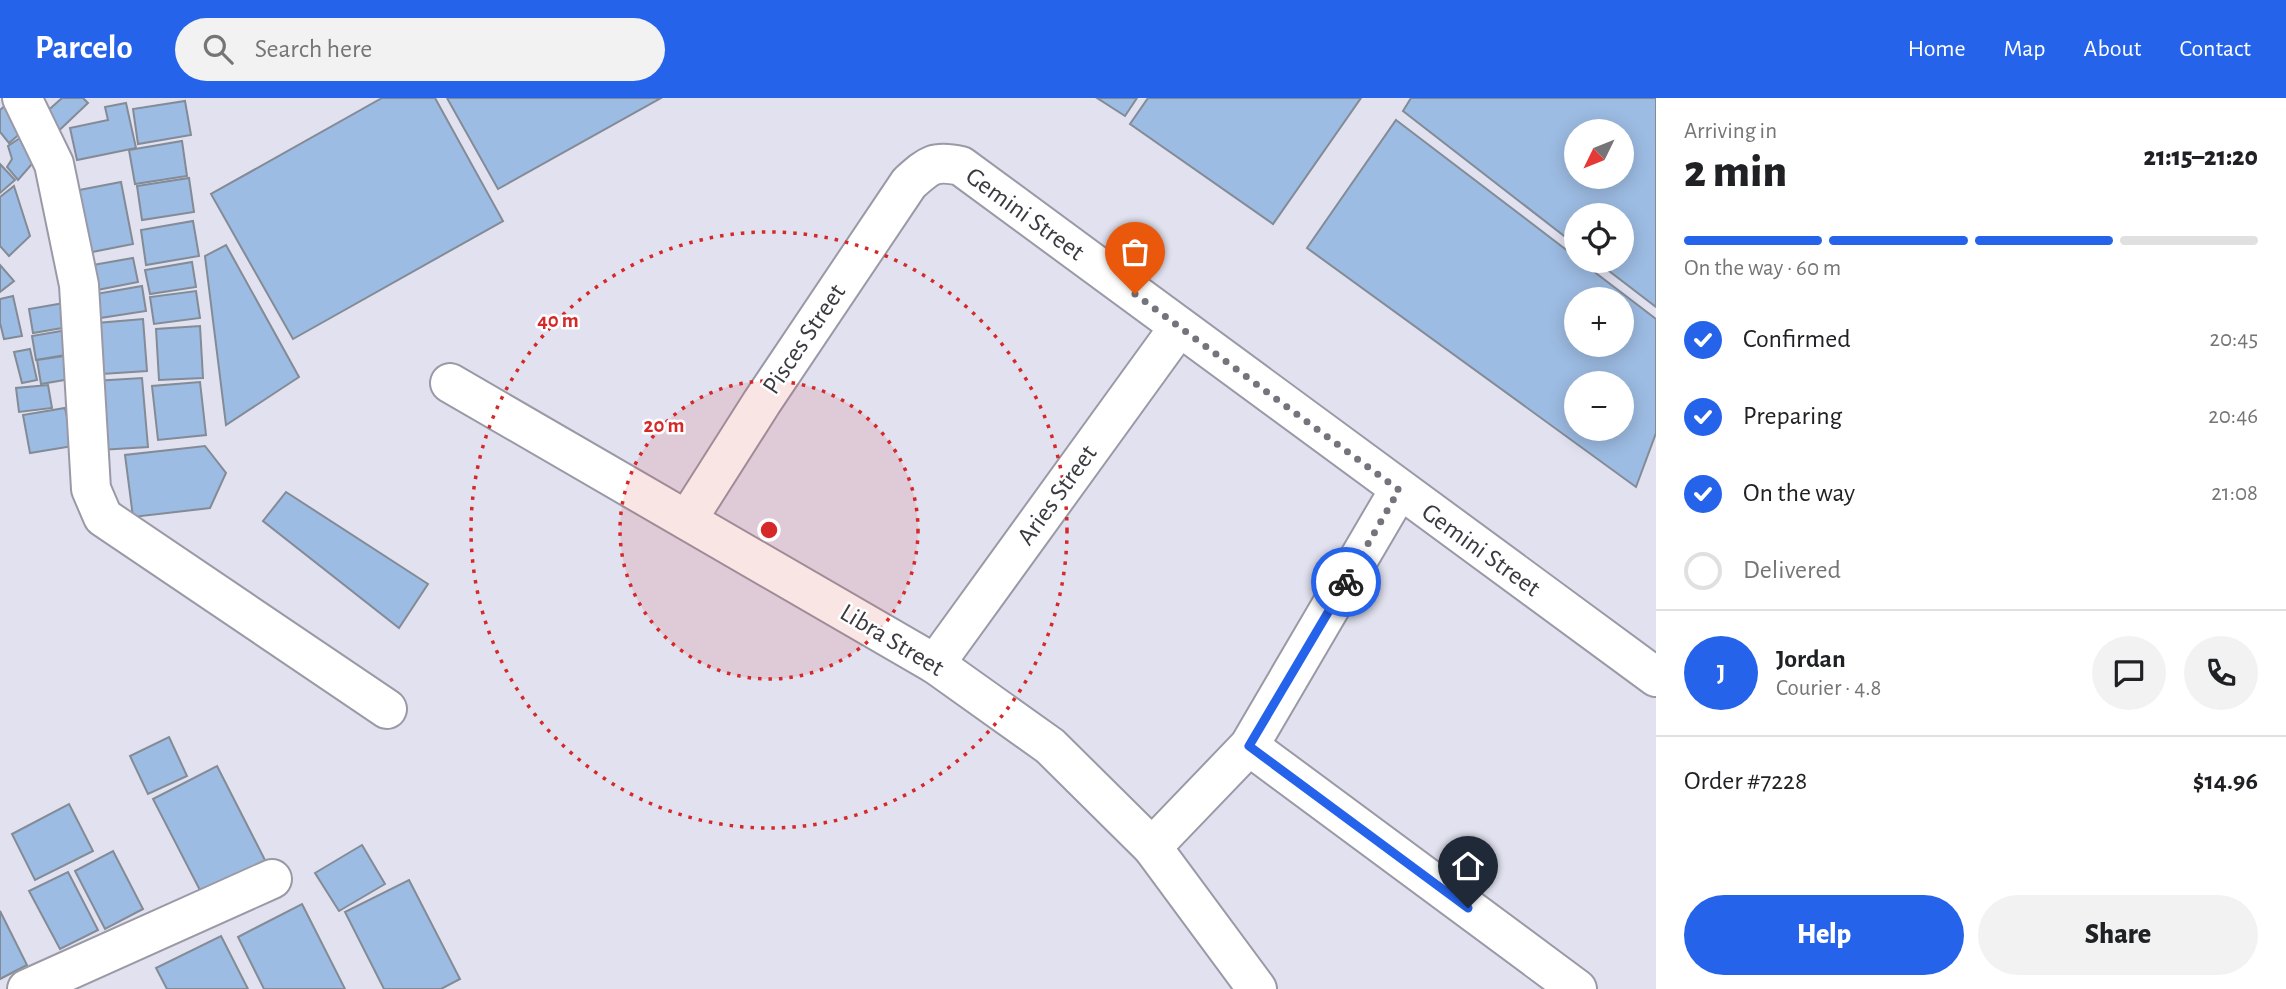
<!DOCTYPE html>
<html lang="en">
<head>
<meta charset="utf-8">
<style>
	:root { --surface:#fff; --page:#f2f2f2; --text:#202124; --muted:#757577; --line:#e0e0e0; --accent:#2563eb }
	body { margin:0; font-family:"Alegreya Sans",sans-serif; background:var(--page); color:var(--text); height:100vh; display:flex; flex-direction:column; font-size:26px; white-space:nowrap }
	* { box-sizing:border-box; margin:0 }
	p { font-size:23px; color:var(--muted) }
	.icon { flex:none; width:38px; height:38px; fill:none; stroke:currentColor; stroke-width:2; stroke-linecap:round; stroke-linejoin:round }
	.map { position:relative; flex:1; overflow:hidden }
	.details { display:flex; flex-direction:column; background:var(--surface); width:630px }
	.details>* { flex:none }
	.needle { width:46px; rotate:227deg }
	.buttons { position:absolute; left:1564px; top:21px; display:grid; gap:14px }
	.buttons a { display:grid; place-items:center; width:70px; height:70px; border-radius:50%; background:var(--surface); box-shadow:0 4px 18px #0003; font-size:35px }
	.pin { position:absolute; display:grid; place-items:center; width:60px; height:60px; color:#fff; margin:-72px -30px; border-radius:50% 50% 50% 0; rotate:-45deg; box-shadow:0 0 7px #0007 }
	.pin .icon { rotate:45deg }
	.courier { position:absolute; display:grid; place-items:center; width:70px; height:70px; margin:-35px; border:5px solid #2563eb; border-radius:50%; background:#fff; color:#222; box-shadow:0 2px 9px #0007 }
	.head em { font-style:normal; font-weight:800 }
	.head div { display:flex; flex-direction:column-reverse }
	.head { display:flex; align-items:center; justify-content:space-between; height:119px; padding:0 28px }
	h1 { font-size:46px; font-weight:800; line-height:52px }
	.bar { display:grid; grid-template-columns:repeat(4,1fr); gap:10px 7px; align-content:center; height:84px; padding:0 28px }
	.bar i { height:9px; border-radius:5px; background:var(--line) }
	.bar .active { background:var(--accent) }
	.bar p { grid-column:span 4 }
	.line { display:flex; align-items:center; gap:18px; padding:0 28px; border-top:2px solid var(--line) }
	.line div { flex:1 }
	.round { display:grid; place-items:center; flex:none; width:74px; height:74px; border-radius:37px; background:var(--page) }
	ol { padding:0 28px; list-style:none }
	li { display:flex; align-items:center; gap:21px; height:77px }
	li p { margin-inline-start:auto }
	li .icon { padding:7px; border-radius:50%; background:var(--accent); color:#fff; stroke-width:4 }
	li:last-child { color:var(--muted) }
	li i { width:38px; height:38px; border:4px solid var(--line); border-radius:50% }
	.cta { display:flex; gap:14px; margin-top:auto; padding:14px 28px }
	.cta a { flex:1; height:80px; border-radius:42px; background:var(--accent); color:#fff; font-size:28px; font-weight:800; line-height:80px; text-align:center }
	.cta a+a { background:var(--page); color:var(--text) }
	header { display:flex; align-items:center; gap:42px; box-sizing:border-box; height:98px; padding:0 35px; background:var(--accent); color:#fff }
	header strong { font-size:33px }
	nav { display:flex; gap:38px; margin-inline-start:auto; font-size:24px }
	.search { width:490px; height:63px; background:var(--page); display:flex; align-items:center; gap:18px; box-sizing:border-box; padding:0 24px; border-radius:38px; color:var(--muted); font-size:26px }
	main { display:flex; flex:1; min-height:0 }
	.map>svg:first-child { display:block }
</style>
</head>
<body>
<header>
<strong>Parcelo</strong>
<div class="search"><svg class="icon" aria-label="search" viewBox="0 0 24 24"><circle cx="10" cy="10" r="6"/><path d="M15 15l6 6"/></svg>Search here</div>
<nav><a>Home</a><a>Map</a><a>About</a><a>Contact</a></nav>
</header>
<main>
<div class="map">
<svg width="1656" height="891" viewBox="0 0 1656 891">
	<rect width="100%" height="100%" fill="#e1e1ef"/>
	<g fill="#9dbce3" stroke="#838b96" stroke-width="2" fill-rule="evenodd">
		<path d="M62,0H83L88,5L50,41L34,25Z"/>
		<path d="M382,0H435L503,123L293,241L211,96Z"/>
		<path d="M447,0H661L498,91Z"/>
		<path d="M1097,0H1137L1125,18Z"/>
		<path d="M1148,0H1361L1273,126L1130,26Z"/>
		<path d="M1411,0H1656V209L1596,163H1622V117H1577V148L1403,13ZM1577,33H1622V79H1577Z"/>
		<path d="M185,3L191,37L138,46L133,11Z"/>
		<path d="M9,4L29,28L9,45L0,34V12Z"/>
		<path d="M126,5L136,50L77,62L70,30L108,22L105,9Z"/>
		<path d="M1396,22L1577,160V163H1580L1656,221V335L1636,389L1307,150ZM1577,201H1622V247H1577ZM1577,285H1622V331H1577Z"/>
		<path d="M32,32L39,58L18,82L7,69L12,61L8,48Z"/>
		<path d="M182,43L187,78L135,86L129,52Z"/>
		<path d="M0,66L15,82L0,95Z"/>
		<path d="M189,80L194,114L142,122L137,88Z"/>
		<path d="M121,84L133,146L87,155L74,93Z"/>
		<path d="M14,88L30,138L9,158L0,148V99Z"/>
		<path d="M193,123L199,158L146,167L141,132Z"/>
		<path d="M226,147L299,279L226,327L205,158Z"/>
		<path d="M133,160L138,184L92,193L87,168Z"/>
		<path d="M192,164L196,189L150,196L145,172Z"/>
		<path d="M0,167L14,183L0,194Z"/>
		<path d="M142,188L146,213L100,220L96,196Z"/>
		<path d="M196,193L200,220L154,226L150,199Z"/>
		<path d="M13,198L22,238L4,241L0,225V201Z"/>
		<path d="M70,204L74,228L33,235L29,211Z"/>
		<path d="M143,221L147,273L102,276L97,225Z"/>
		<path d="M200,228L203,280L159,282L156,231Z"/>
		<path d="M73,231L77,255L36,262L32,238Z"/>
		<path d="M30,251L37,282L22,285L14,254Z"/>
		<path d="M78,256L82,279L41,286L37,262Z"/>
		<path d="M142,280L148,349L100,352L94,283Z"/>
		<path d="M200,284L206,337L158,342L152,288Z"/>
		<path d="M48,287L52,310L19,314L16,290Z"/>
		<path d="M65,310L73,348L30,355L23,317Z"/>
		<path d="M205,348L226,375L210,410L133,419L125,357Z"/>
		<path d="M286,394L428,486L399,530L263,423Z"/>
		<path d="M169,639L187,678L148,696L130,658Z"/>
		<path d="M217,668L268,768L204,800L153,701Z"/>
		<path d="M69,706L93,753L35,782L12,736Z"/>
		<path d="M362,747L385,786L339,813L315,775Z"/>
		<path d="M113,753L143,811L105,831L75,773Z"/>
		<path d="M68,774L98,832L60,851L29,793Z"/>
		<path d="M409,782L460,881L441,891H384L345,814Z"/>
		<path d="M302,806L345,891H264L238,839Z"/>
		<path d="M0,813L27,867L0,881Z"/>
		<path d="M221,838L248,891H167L156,870Z"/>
	</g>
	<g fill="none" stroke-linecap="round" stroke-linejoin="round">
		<g stroke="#9a99a6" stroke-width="42">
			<g id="minor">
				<path d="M22,0L54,66L79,187L91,391L103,419L387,611"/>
				<path d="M450,285L935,566L1050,648L1152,749L1257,891"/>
				<path d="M687,422L762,304L909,85C929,67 934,62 961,68L1656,579"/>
				<path d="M935,566L1179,229"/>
				<path d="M1249,648L1577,891"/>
				<path d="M1152,749L1249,648L1399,392"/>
				<path d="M27,891L272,781"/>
			</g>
		</g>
		<use href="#minor" stroke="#fff" stroke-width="38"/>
	</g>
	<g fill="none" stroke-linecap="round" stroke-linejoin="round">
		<path stroke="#74747d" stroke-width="7" stroke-dasharray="0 12.6" d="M1135,196L1399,392L1346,484"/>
		<path stroke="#2563eb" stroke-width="9" d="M1346,484L1249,648L1468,810"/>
	</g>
	<circle cx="769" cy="432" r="149" fill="#d62828" fill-opacity=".12"/>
	<g fill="none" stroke="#d62828" stroke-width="3.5" stroke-dasharray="3.5 7">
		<circle cx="769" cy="432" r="149"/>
		<circle cx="769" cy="432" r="298"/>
	</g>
	<g text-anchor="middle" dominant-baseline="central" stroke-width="5" stroke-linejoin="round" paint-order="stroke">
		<g font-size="26" fill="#3a3a40" stroke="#fff">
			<text transform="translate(1025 116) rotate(36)">Gemini Street</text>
			<text transform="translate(804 241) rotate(-56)">Pisces Street</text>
			<text transform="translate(1057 397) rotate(-54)">Aries Street</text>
			<text transform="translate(1481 452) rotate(36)">Gemini Street</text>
			<text transform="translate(892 542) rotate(31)">Libra Street</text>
		</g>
	</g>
	<circle cx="769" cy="432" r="10" fill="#d62828" stroke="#fff" stroke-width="3.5"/>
	<g font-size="21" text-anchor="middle" font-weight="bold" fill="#d62828" stroke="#fff" stroke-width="5" stroke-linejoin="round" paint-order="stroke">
		<text x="558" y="229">40 m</text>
		<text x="664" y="334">20 m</text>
	</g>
</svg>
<div class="buttons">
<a><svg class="needle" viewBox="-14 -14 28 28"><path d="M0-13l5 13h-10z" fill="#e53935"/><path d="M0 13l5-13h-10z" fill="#757577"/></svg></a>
<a><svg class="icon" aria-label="locate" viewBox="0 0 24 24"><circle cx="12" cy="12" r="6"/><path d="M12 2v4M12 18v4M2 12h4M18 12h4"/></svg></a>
<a>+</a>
<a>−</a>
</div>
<div class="pin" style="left:1135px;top:196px;background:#ea580c"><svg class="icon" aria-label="bag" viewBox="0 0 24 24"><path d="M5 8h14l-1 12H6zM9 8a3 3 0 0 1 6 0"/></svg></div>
<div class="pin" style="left:1468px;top:810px;background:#1f2937"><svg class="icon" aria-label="home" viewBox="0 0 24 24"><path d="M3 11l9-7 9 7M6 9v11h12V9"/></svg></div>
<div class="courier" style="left:1346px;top:484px"><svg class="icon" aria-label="bike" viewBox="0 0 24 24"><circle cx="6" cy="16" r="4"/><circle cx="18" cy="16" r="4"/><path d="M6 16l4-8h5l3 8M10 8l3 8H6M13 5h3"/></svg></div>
</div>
<section class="details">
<div class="head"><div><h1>2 min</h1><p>Arriving in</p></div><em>21:15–21:20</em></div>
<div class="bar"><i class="active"></i><i class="active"></i><i class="active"></i><i></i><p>On the way · 60 m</p></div>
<ol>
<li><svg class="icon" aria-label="check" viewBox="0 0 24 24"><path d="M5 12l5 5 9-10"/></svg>Confirmed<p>20:45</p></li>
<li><svg class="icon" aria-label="check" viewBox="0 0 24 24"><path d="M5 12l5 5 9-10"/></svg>Preparing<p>20:46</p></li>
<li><svg class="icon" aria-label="check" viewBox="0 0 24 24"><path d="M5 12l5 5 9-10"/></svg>On the way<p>21:08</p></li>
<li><i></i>Delivered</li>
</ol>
<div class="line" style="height:126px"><b class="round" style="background:var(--accent);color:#fff">J</b><div><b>Jordan</b><p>Courier · 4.8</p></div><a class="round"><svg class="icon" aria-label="chat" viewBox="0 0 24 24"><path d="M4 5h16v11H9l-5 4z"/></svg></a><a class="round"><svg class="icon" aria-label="phone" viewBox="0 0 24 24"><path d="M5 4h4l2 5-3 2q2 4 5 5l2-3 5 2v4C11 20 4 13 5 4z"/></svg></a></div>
<div class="line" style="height:91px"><div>Order #7228</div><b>$14.96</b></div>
<div class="cta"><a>Help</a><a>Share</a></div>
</section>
</main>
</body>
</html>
